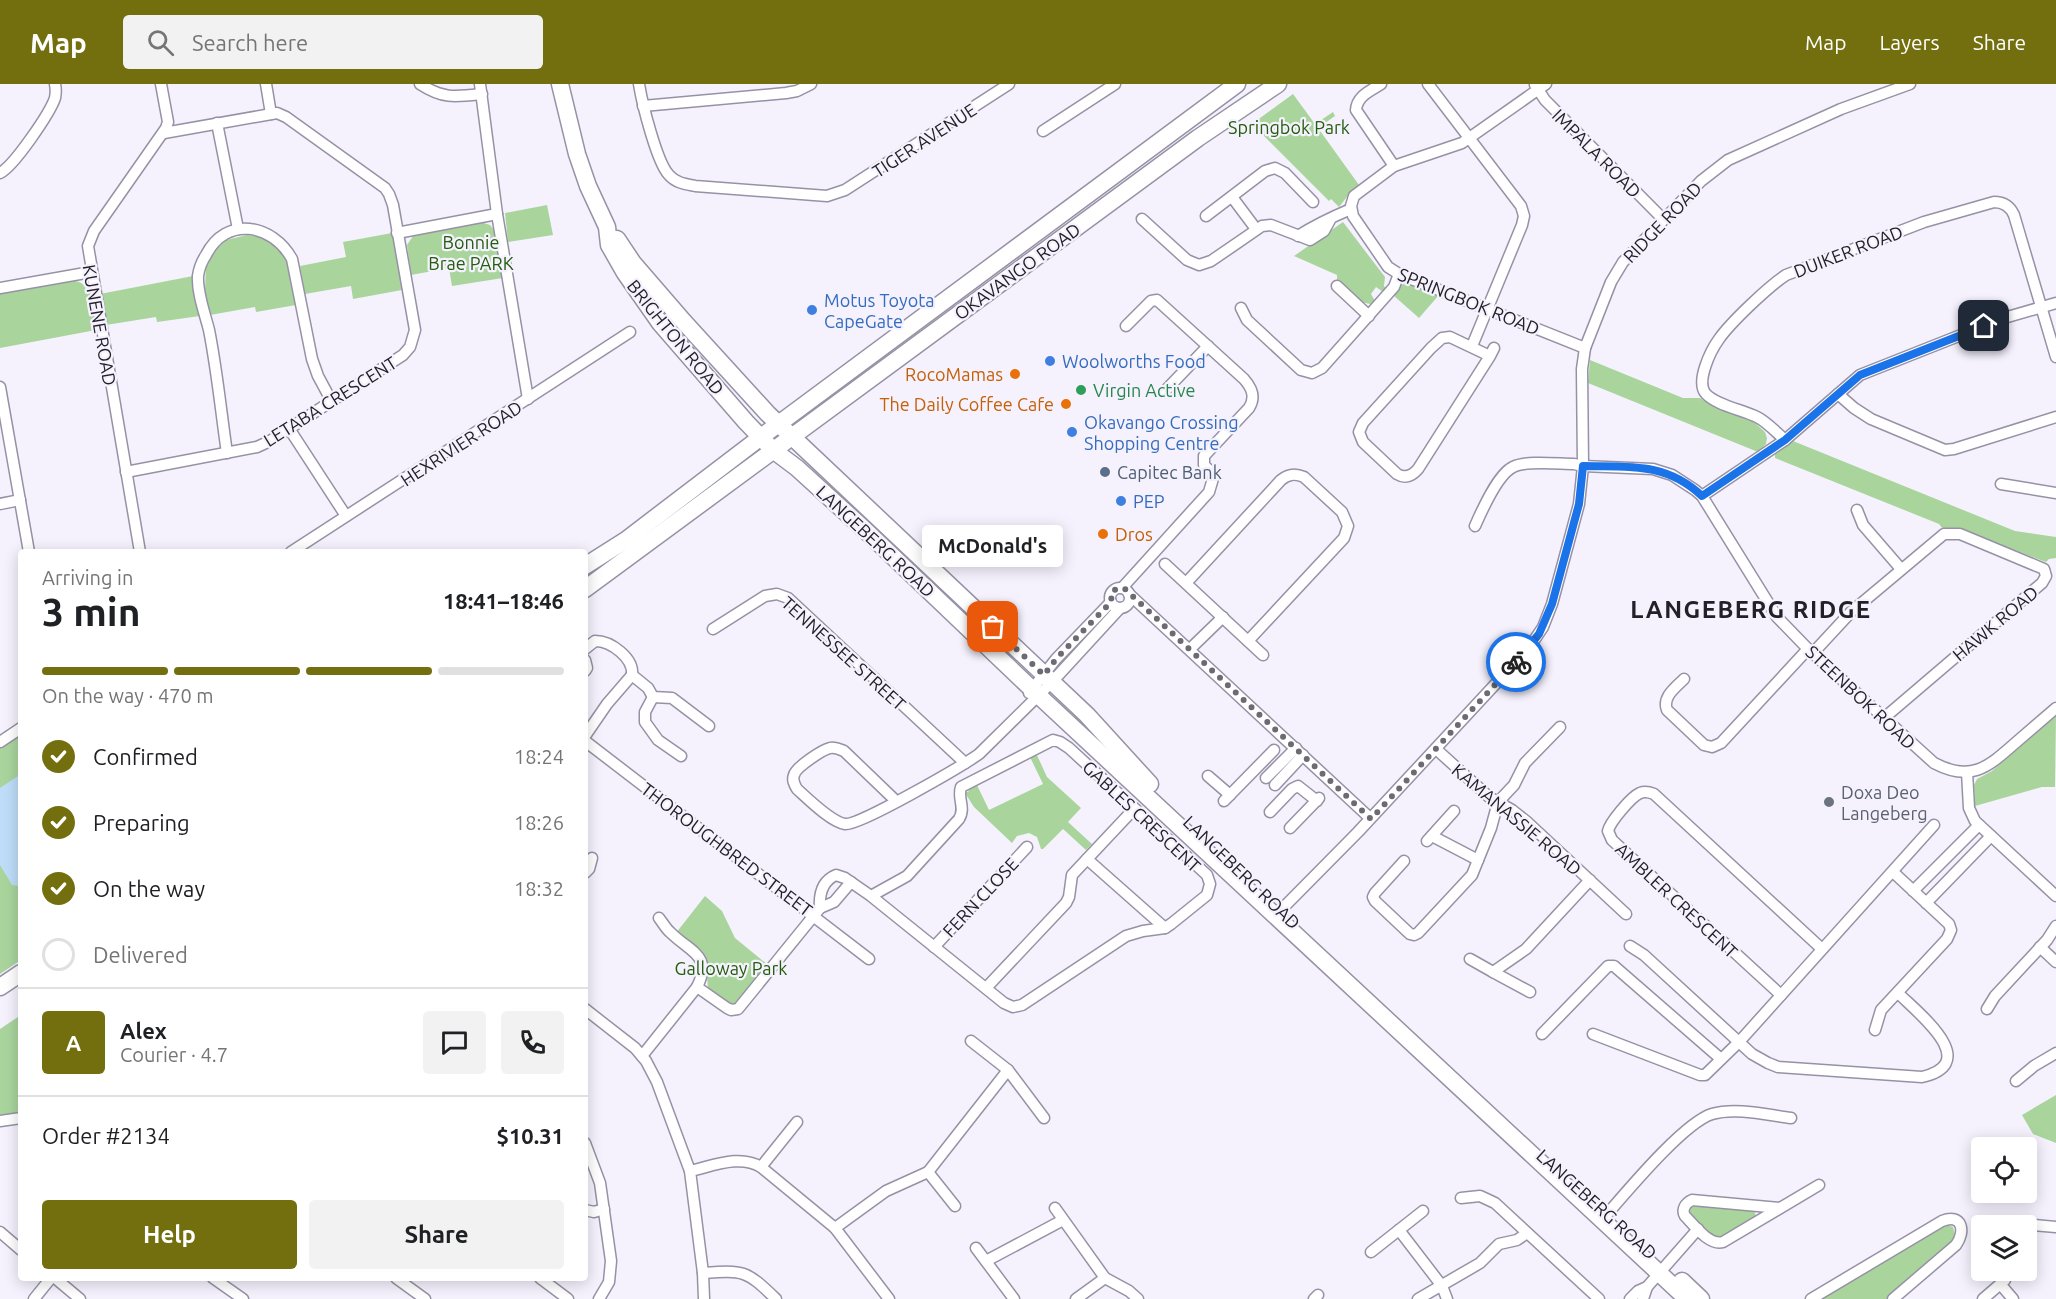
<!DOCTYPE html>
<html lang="en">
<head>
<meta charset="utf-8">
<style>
	:root { --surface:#fff; --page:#f2f2f2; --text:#202124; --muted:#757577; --line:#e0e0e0; --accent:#746f0e }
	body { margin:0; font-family:Ubuntu,sans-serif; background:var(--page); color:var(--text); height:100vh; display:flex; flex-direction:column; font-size:22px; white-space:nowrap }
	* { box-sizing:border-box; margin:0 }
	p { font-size:20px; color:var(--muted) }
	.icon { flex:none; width:33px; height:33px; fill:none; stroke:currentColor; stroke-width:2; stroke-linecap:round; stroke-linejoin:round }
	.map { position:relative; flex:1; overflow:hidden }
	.side { position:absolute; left:18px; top:465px; width:570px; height:732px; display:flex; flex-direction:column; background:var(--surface); border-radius:6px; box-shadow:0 3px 15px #0003 }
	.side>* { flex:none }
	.tools { position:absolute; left:1971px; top:1053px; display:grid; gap:12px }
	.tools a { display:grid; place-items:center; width:66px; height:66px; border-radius:6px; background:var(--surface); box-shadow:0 3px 15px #0003; font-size:30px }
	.pin { position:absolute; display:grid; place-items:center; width:51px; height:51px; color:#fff; margin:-26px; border-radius:12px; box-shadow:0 3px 9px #0006 }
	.courier { position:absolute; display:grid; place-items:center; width:60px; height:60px; margin:-30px; border:4px solid #1a73e8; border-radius:50%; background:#fff; color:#222; box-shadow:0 2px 8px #0007 }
	.bubble { position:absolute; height:42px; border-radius:6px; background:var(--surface); box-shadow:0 3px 15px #0003; font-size:20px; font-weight:700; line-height:42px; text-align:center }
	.summary em { font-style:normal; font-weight:700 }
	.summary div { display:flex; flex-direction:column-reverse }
	.summary { display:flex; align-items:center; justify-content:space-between; height:102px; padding:0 24px }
	h1 { font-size:39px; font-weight:700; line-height:45px }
	.bar { display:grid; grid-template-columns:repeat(4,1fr); gap:9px 6px; align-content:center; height:72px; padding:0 24px }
	.bar i { height:8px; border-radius:4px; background:var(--line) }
	.bar .selected { background:var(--accent) }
	.bar p { grid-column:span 4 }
	.line { display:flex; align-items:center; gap:15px; padding:0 24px; border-top:2px solid var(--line) }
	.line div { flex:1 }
	.round { display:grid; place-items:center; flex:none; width:63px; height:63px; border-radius:6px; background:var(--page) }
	ol { padding:0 24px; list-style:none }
	li { display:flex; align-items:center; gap:18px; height:66px }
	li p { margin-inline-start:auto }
	li .icon { padding:6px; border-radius:50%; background:var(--accent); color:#fff; stroke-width:4 }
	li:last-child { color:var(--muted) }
	li i { width:33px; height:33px; border:3px solid var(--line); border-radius:50% }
	.button { display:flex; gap:12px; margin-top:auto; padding:12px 24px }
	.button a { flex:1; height:69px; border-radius:6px; background:var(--accent); color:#fff; font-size:24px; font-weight:700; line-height:69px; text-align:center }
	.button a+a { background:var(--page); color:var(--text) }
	header { display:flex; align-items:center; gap:36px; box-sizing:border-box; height:84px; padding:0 30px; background:var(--accent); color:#fff }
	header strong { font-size:28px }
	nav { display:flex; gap:33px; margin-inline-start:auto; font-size:21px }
	.search { width:420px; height:54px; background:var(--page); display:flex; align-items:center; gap:15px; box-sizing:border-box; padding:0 21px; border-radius:6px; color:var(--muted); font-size:22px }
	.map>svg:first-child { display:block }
</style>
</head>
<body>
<header>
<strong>Map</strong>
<div class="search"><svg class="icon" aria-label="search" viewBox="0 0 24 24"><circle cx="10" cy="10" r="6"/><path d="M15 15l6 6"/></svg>Search here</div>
<nav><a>Map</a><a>Layers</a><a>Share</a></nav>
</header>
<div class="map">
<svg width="2056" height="1215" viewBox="0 0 2056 1215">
	<rect width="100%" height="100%" fill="#f5f2fe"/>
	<g fill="#a9d59d">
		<path d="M1293,10L1315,40L1333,28L1335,32L1318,44L1359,101L1350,109L1339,123L1331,115L1329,117L1252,40Z"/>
		<path d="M547,121L553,151L508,158L505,129Z"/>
		<path d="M481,138L490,141L494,146L503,194L452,202L449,184L411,191L407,161L413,152Z"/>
		<path d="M1343,138L1385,193L1384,202L1386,205L1383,208L1376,203L1371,210L1375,217L1370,220L1361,218L1337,196V191L1294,172Z"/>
		<path d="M392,149L402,206L353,215L351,202L305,210L300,182L346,173L343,158Z"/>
		<path d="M247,151C289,153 290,188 296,221L256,228L255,223L210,231L205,207L206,180L211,171L226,156Z"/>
		<path d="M193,192L200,232L157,238L156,233L106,241L100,210Z"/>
		<path d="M75,197C95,200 93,229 96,246L0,264V210Z"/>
		<path d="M1407,199L1439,211L1419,234L1393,211L1401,201Z"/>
		<path d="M1590,276L1683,314H1700L1711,321L1755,339L1765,348L1767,354L1766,360L1758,368L1588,299Z"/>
		<path d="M1793,357L2015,447L2056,453V474L2049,475L2046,478L1965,447L1957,444L1943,445L1939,440L1775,374V370Z"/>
		<path d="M2056,632L2055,703H2042L1975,722L1974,701L1977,695L1992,687Z"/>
		<path d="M21,650V876L0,890V664Z"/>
		<path d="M1036,669L1047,693L1081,724L1068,738L1092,760L1086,766L1063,745L1043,765H1041L1037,753L1029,749L1017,752L1012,759L974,723L965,709L969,707L967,704L976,699L989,726L1043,700L1030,673Z"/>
		<path d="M705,812L722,827L735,854L768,881L737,919L730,920L708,905L706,879L676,849Z"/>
		<path d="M21,931V1030L0,1032V945Z"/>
		<path d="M2056,1011V1059L2033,1050L2022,1031Z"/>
		<path d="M1693,1121L1754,1126L1756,1132L1723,1154H1716L1690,1130L1689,1124Z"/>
		<path d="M1946,1140L1953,1143L1955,1151L1953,1158L1887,1215H1818Z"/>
	</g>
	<path fill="#bfddf9" d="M21,690V801L19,802L12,801L0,781V704Z"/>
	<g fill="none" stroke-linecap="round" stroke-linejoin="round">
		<g stroke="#9791a5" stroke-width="13">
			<g id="minor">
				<path d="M266,0L271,30"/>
				<path d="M420,0C443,15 455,13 482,10"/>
				<path d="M480,0L497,130L528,315"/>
				<path d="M639,0C642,19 657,79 669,91C676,99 685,100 695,102L827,112L845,106L1009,0"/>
				<path d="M1381,0C1370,7 1357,12 1356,26L1394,82"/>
				<path d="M1428,0L1521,122L1524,132L1522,141L1472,262"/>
				<path d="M1546,0L1462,59L1394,82L1354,112L1351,122L1353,132L1388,183L1399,190L1585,264"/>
				<path d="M1535,1L1545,16L1663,135"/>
				<path d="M643,22L786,9L797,7L811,0"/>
				<path d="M217,39L238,145"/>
				<path d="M1043,47L1115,0"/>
				<path d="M0,89C14,82 50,29 55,14C56,9 56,5 55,0"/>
				<path d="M1232,113L1256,145"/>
				<path d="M1206,132L1265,87L1275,84L1285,89L1313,118"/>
				<path d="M1142,135L1187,176L1199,181L1211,177L1262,142L1271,141L1310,156L1324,147L1330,136"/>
				<path d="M397,149L497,130"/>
				<path d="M1298,152C1315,141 1332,133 1351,125"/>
				<path d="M1337,202L1369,232"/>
				<path d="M0,204L91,188"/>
				<path d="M1241,224L1247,236L1301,286L1312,289L1322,284L1394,203L1399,190"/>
				<path d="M1490,272L1450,253L1442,254L1431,264L1363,339L1359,348L1363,358L1397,390C1405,395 1412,392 1418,385L1490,272L1494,264"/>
				<path d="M0,303L29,468"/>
				<path d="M1164,308L1208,262"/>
				<path d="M1838,310L1854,324L1871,335L1945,366L1954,365L2056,333"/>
				<path d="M290,346L346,432"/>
				<path d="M1785,356C1776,348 1767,338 1757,333C1743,326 1716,321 1706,310C1695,298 1711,266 1719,255C1731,238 1769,202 1786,191L1924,138L1994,118C2003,118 2010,122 2014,131L2056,273"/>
				<path d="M227,369C221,328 217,286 209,246C205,230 197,209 198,192C199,185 202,177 206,171C226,131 273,140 292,175L312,275L318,292L332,318"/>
				<path d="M126,388L257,363L270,357L403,271L410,263L415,246L393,121L389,110L385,104L286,33L277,29L164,49"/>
				<path d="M2001,400L2056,409"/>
				<path d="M1702,412L1785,356L1860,291L2004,234L2056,219"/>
				<path d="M0,420L20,416"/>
				<path d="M1857,426L1863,441L1901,485"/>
				<path d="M1475,442C1482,426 1498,390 1513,383C1526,376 1559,380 1574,380L1583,382L1653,385L1672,391L1695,406L1702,412L1777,533L1808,565L1934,679C1970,698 1987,684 2013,661C2028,648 2042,636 2056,624"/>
				<path d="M140,468L88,162L94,147L166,44L168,38L161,0"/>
				<path d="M291,468L630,248"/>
				<path d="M1165,480L1263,571"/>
				<path d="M1186,499L1281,396C1288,390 1295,389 1304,393L1342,428L1348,442L1344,454L1248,557"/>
				<circle cx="1120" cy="514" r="10"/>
				<path d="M1122,504L1209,408L1214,391L1204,381V372L1249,324C1256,313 1252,304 1244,295L1157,216L1151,217L1126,242"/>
				<path d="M1129,510L1370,734"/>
				<path d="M713,545L765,512L777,510L788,514L965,679"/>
				<path d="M585,565L595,557C611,557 634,574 632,591"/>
				<path d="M1190,565L1223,533"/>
				<path d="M1813,569L1851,528L1944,450H1960L2044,485L2046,492L2042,499L1884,634"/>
				<path d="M585,576L587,584L585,587"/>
				<path d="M1684,595C1675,604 1662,613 1667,626L1704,661L1712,663L1721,659L1808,565"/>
				<path d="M1029,609L1056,575L1111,518"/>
				<path d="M653,613L645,628V638L658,656L681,672"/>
				<path d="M585,652L607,620L632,591L648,604L653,613L672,614L709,642"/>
				<path d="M585,657L869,875"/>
				<path d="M0,658L21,644"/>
				<path d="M1436,665L1489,713L1512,726L1526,737L1626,830"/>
				<path d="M1967,688L1969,724L1975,737L2056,812"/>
				<path d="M1208,692L1230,711"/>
				<path d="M1266,694L1296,664"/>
				<path d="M1275,701L1303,671"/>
				<path d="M896,717L844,667C839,665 835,663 830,664C822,666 796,683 794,691C792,696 794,700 797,705C807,714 831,738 845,740C859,742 962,682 979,670L1052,598L1120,524"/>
				<path d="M1224,717L1274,666"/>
				<path d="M1270,728L1292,705L1298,702L1317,717"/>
				<path d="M1290,744L1319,714"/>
				<path d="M1432,752L1478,776"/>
				<path d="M1427,757L1454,727"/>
				<path d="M1087,775L1165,844"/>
				<path d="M1404,777L1375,809L1373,813L1375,817L1410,850L1414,851L1418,849L1472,791L1491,744L1498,718L1514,701L1525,679L1560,643"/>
				<path d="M585,789L589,785L592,774"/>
				<path d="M1913,807L1979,741"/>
				<path d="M1926,819L1991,752"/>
				<path d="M820,824L834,818L851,798"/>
				<path d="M1275,832L1358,748L1529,564L1543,543L1552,520L1579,420L1583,382L1582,285L1585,264L1611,198L1623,178L1701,97L1728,76L1841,25L1910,0"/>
				<path d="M1630,862L1644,871L1752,970L1768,979L1778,983L1922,993C1983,979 1918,929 1898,909"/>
				<path d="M934,863L1027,763"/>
				<path d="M2040,863L2056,878"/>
				<path d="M1470,875L1493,888L1526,865L1590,796"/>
				<path d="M1493,888L1530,908"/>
				<path d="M697,903L727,924L731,926L738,925L820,824C819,810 822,797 836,791L845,794L871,812L1004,919L1013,923L1022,921L1126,852L1143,847L1165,844L1171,840L1207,811L1210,800L1207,791L1069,664L1060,658L1053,656L961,703C957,714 966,724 959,735L907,792L871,812"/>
				<path d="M986,904L1066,819L1069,813L1072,791L1134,725"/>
				<path d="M1781,911L1612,756L1608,747C1610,738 1631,713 1640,709C1645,707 1649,708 1654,710L1822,865"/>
				<path d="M585,925L635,964L646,977L657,998L690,1087L703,1189L704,1215"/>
				<path d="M1987,925L1995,912L2047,856L2056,842"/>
				<path d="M1875,946L1881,926L1947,855L1951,846L1949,840L1893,788"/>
				<path d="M1542,950L1608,882H1614L1721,975"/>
				<path d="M1593,950L1700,991H1705L1739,958L1934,741"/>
				<path d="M971,957L1008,986L1044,1034"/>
				<path d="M642,972L697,903C713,871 690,868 671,849C666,845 663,839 659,834"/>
				<path d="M2016,997L2034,982L2056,969"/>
				<path d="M0,1037L21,1034"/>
				<path d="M585,1059L600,1099L611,1177L609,1198L599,1215"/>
				<path d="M761,1083L797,1038"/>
				<path d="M690,1087C713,1082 740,1070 761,1083L835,1144L889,1215"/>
				<path d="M928,1088L955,1122"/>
				<path d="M1461,1114L1480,1112L1495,1119L1599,1215"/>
				<path d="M1055,1124L1105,1194L1129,1207L1138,1215"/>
				<path d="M1780,1124L1692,1116C1686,1119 1681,1125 1685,1132C1694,1141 1709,1162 1723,1158L1819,1101"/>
				<path d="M585,1126L594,1128L604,1125"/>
				<path d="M1602,1136C1624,1111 1683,1039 1712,1030C1736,1023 1767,1031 1791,1034"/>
				<path d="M2017,1142L2022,1140L2056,1143"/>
				<path d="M835,1144L886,1107L928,1088L1008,986"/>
				<path d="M1399,1146L1442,1202L1447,1215"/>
				<path d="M0,1148L21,1166"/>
				<path d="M976,1164L1014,1215"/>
				<path d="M1371,1168L1423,1127"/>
				<path d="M986,1177L1063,1136"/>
				<path d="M703,1189C744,1186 746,1186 776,1215"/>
				<path d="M55,1194L80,1215"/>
				<path d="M213,1194L243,1215"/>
				<path d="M396,1194L425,1215"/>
				<path d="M540,1194L568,1215"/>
				<path d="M2001,1201L2013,1215"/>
				<path d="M34,1215L51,1194"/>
				<path d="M1076,1215L1105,1194"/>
				<path d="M1314,1215L1318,1211"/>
				<path d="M1418,1215L1480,1179L1499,1160L1517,1156L1527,1149"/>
				<path d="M1630,1215L1638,1207L1647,1203L1698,1145"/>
				<path d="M1643,1215L1647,1203"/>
				<path d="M1811,1215L1942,1137C1962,1129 1966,1147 1956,1161L1893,1215"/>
				<path d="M1983,1215L2005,1196L2007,1186"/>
			</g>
		</g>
		<g stroke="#9791a5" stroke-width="19">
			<g id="secondary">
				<path d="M560,0L577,70L588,102L607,143L609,161L625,189L660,239L746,338L773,366L797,384L865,446L1038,611L1687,1215"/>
				<path d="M617,155L633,179L684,238L768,330L1087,631L1150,700"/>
				<path d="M585,482L626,456L761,353L1237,0"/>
				<path d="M585,505L1198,54L1278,0"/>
				<path d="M0,903L21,889"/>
				<path d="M1682,1197L1701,1215"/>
			</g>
		</g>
		<use href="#minor" stroke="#fff" stroke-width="10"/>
		<use href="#secondary" stroke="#fff" stroke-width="16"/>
	</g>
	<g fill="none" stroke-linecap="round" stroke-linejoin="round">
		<path stroke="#6c6a73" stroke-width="6" stroke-dasharray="0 10.8" d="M993,543L1044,591L1056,575L1111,518L1112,507L1119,504L1125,505L1371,735L1516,578"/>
		<path stroke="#1a73e8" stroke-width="8" d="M1516,578L1539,550L1552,520L1579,420L1583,382C1629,383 1666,378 1702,412L1785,356L1860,291L1984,242"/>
	</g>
	<g fill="#3f7fe0" stroke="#f5f2fe" stroke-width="2">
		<circle cx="812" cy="226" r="6"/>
		<circle cx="1050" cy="277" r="6"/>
		<circle cx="1072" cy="348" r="6"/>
		<circle cx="1121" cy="417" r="6"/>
	</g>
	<g fill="#e8710a" stroke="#f5f2fe" stroke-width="2">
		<circle cx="1015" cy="290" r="6"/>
		<circle cx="1066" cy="320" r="6"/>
		<circle cx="1103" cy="450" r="6"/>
	</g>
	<circle fill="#2e9e5b" stroke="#f5f2fe" stroke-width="2" cx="1081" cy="306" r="6"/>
	<circle fill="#5c6f8a" stroke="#f5f2fe" stroke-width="2" cx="1105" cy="388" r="6"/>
	<circle fill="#6b7280" stroke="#f5f2fe" stroke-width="2" cx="1829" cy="718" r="6"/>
	<g text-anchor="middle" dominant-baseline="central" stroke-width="4.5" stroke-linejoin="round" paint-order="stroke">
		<g font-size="18" fill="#235d0d" stroke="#f5f2fe">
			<text x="1289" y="43">Springbok Park</text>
			<text x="471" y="158">Bonnie<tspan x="471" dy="21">Brae PARK</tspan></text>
			<text x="731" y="884">Galloway Park</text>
		</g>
		<g font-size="18" fill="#232128" stroke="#f5f2fe">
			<text transform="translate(924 56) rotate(-33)">TIGER AVENUE</text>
			<text transform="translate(1597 69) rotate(45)">IMPALA ROAD</text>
			<text transform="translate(1662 138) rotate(-46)">RIDGE ROAD</text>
			<text transform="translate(1848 167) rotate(-21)">DUIKER ROAD</text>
			<text transform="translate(1017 187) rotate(-36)">OKAVANGO ROAD</text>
			<text transform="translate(1469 217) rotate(22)">SPRINGBOK ROAD</text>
			<text transform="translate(100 241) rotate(80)">KUNENE ROAD</text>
			<text transform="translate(676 253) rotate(51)">BRIGHTON ROAD</text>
			<text transform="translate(330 317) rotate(-32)">LETABA CRESCENT</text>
			<text transform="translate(461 359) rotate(-33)">HEXRIVIER ROAD</text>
			<text transform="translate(876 457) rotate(43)">LANGEBERG ROAD</text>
			<text transform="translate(1995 539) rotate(-40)">HAWK ROAD</text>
			<text transform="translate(844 569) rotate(42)">TENNESSEE STREET</text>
			<text transform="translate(1861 613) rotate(43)">STEENBOK ROAD</text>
			<text transform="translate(1142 732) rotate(43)">GABLES CRESCENT</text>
			<text transform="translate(1517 735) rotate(40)">KAMANASSIE ROAD</text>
			<text transform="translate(727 765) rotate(37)">THOROUGHBRED STREET</text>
			<text transform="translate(1242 788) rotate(44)">LANGEBERG ROAD</text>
			<text transform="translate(980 813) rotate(-47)">FERN CLOSE</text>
			<text transform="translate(1677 816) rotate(43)">AMBLER CRESCENT</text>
			<text transform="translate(1597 1120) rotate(42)">LANGEBERG ROAD</text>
		</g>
		<g font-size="18" fill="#366cbe" stroke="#f5f2fe" text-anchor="start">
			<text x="824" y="216">Motus Toyota<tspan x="824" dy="21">CapeGate</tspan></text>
			<text x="1062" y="277">Woolworths Food</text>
			<text x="1084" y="338">Okavango Crossing<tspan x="1084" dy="21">Shopping Centre</tspan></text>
			<text x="1133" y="417">PEP</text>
		</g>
		<g font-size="18" fill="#c56008" stroke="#f5f2fe" text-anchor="end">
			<text x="1003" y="290">RocoMamas</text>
			<text x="1054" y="320">The Daily Coffee Cafe</text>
			<text x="1115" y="450" text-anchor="start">Dros</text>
		</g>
		<g font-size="18" fill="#27864d" stroke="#f5f2fe" text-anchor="start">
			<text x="1093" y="306">Virgin Active</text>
		</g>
		<g font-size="18" fill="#4e5e75" stroke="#f5f2fe" text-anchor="start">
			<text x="1117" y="388">Capitec Bank</text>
		</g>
		<g font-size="18" fill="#5b616d" stroke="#f5f2fe" text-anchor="start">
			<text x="1841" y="708">Doxa Deo<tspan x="1841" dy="21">Langeberg</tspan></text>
		</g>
		<g font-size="24" font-weight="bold" letter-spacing="1.5" fill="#232128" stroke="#f5f2fe">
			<text x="1751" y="525">LANGEBERG RIDGE</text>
		</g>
	</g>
</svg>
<div class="tools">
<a><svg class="icon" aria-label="locate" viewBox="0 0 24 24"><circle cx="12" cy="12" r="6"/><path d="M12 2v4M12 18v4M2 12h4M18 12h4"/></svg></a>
<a><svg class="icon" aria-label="layers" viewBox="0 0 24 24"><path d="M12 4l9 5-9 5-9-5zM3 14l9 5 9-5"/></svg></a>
</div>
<div class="pin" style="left:993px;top:543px;background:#ea580c"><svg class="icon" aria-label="bag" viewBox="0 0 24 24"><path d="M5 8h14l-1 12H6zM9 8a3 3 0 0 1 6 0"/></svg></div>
<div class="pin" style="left:1984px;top:242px;background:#1f2937"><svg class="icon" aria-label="home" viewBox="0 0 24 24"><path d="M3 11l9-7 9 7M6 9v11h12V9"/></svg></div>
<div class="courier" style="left:1516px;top:578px"><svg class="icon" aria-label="bike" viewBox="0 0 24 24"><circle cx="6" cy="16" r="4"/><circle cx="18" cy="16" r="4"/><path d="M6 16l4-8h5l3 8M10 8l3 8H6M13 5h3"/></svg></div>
<div class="bubble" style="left:922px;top:441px;width:141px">McDonald's</div>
<section class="side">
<div class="summary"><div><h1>3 min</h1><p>Arriving in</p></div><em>18:41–18:46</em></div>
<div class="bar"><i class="selected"></i><i class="selected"></i><i class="selected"></i><i></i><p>On the way · 470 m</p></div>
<ol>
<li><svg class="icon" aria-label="check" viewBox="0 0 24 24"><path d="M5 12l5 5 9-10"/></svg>Confirmed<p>18:24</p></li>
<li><svg class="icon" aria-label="check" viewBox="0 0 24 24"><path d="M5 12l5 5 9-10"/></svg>Preparing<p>18:26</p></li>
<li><svg class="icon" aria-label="check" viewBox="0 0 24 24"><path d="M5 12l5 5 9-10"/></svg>On the way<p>18:32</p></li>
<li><i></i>Delivered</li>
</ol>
<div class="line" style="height:108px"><b class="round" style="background:var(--accent);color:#fff">A</b><div><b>Alex</b><p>Courier · 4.7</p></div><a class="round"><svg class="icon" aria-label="chat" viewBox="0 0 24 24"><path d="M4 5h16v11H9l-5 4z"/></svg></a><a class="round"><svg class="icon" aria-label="phone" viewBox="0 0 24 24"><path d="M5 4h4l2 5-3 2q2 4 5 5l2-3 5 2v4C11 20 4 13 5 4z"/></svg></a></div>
<div class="line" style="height:78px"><div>Order #2134</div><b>$10.31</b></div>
<div class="button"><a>Help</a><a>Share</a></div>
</section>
</div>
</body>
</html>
